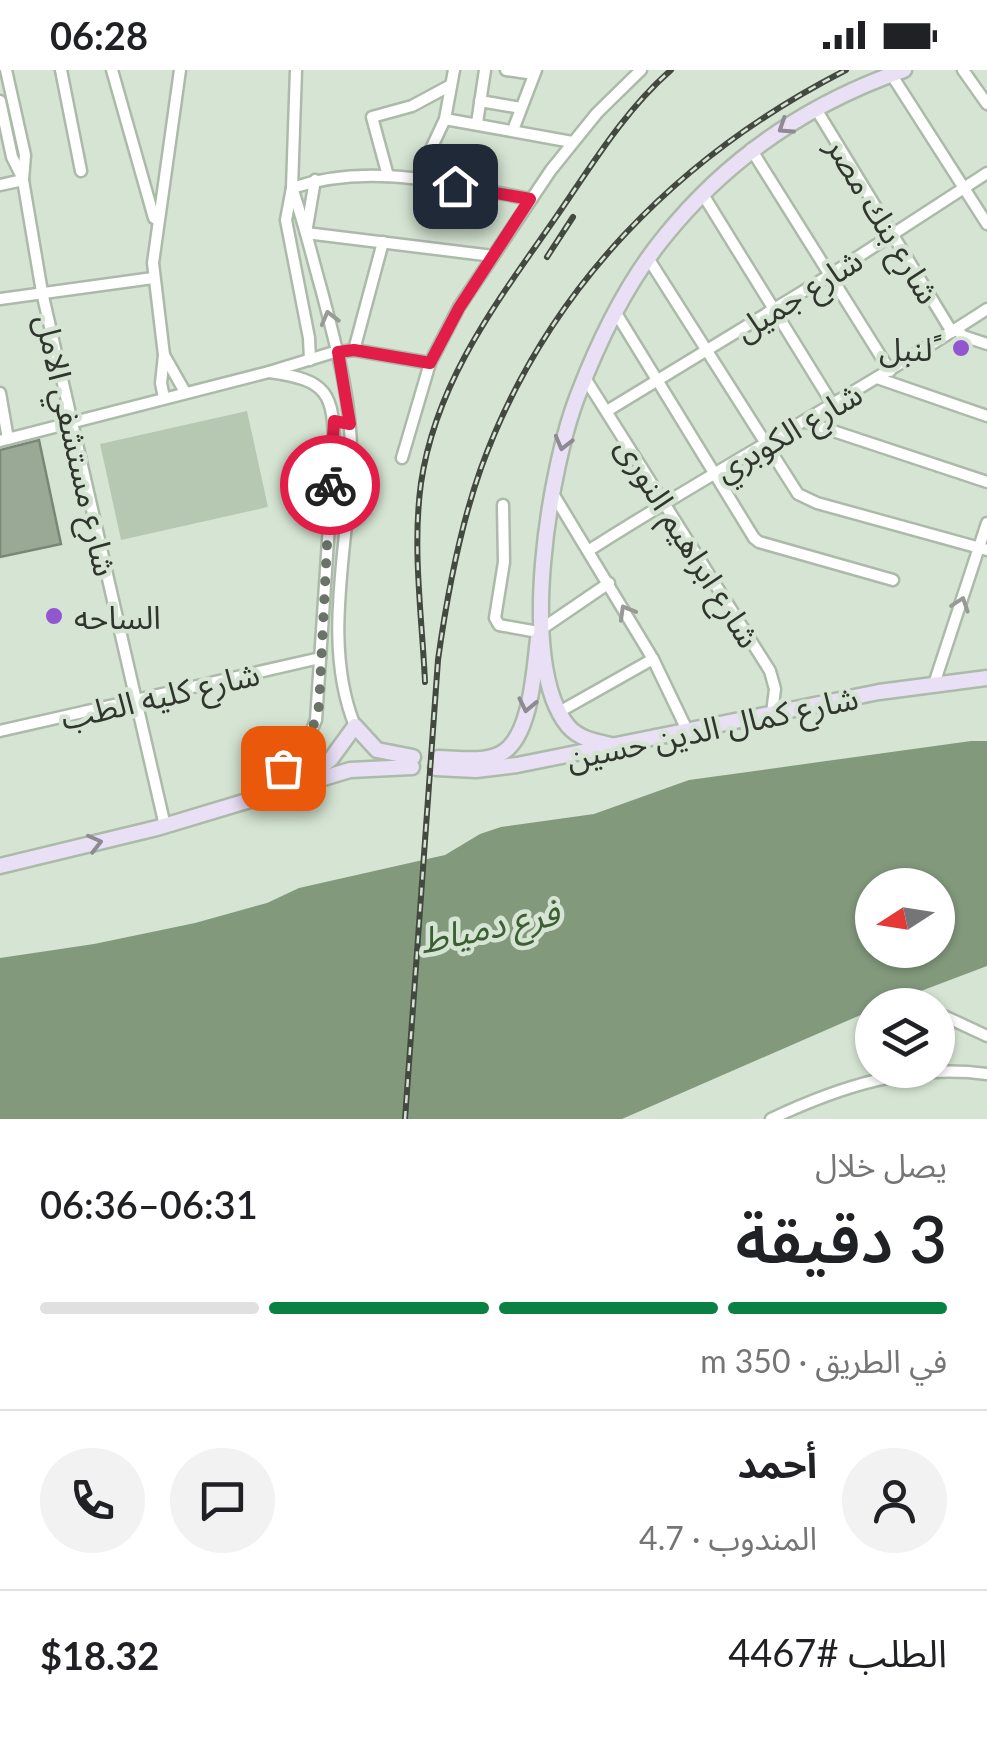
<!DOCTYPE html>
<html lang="ar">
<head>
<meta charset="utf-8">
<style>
	:root { --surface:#fff; --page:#f2f2f2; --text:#202124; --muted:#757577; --line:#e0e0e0; --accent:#0b8043 }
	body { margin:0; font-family:Lato,"Noto Sans Arabic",sans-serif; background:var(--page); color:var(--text); direction:rtl; height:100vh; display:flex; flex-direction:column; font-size:38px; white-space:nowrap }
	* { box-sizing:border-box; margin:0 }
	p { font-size:32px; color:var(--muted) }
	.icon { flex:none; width:55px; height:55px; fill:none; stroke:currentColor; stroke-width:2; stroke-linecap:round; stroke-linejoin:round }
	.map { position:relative; height:1049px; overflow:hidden; direction:ltr }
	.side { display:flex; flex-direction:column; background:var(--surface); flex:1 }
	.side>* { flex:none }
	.needle { width:65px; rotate:258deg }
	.buttons { position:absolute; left:855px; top:798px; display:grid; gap:20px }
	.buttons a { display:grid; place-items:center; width:100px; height:100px; border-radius:50%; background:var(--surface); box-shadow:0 2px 8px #0004; font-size:50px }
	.pin { position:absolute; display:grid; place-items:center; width:85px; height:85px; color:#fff; margin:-42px; border-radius:20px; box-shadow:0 5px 15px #0006 }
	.courier { position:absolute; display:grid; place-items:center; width:100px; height:100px; margin:-50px; border:8px solid #e11d48; border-radius:50%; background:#fff; color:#222; box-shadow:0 2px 12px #0007 }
	.head em { font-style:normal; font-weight:600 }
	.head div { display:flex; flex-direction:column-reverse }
	.head { display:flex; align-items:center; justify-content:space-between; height:170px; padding:0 40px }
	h1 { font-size:65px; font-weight:600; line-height:75px }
	.bar { display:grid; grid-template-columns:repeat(4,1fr); gap:15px 10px; align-content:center; height:120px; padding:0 40px }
	.bar i { height:12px; border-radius:8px; background:var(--line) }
	.bar .on { background:var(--accent) }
	.bar p { grid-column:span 4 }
	.line { display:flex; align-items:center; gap:25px; padding:0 40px; border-top:2px solid var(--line) }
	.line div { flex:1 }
	.round { display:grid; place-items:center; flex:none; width:105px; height:105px; border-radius:52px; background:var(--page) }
	.status { display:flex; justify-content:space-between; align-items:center; height:70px; padding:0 50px; background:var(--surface); direction:ltr }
	.status svg { height:28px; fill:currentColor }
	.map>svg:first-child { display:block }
</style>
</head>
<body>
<div class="status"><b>06:28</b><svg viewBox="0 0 49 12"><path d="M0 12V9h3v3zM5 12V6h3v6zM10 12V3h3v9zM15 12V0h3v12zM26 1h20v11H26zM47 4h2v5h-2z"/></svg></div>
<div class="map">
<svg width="987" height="1049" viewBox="0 0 987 1049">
	<rect width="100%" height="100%" fill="#d6e5d3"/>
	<path fill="#b7c8b2" d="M247,341L268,437L121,470L100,374Z"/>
	<path fill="#82997c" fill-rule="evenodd" d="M971,671H987V896L884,935H872V940L622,1049H0V888L94,874L195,853L267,833L299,818L445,785L480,764L501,757L594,744L689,710ZM872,815H938V880H872Z"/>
	<path fill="#9aa896" stroke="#7a8777" stroke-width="2.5" d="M39,370L61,474L0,487V380Z"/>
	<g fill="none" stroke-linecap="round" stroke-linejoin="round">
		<g stroke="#acbaa9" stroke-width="15">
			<g id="street">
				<path d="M6,0L25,85L23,110L42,222L165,756"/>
				<path d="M61,0L81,101"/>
				<path d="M112,0L154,148"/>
				<path d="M296,0L292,118L286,150L309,268L310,290"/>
				<path d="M506,0L534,4"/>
				<path d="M963,0L987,34"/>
				<path d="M891,4L987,154"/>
				<path d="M0,31L12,87L23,109"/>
				<path d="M480,31L521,38"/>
				<path d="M816,39L952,262"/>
				<path d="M445,49L572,72"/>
				<path d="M477,53L485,0"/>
				<path d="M513,60L536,0"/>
				<path d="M751,79L890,301"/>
				<path d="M388,106L372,47L412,36L451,15"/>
				<path d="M417,109L445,49L454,0"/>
				<path d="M315,110L306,163L493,186"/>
				<path d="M0,115L23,110"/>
				<path d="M292,118C304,152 312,187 322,222C336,276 352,331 351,388C349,475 321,573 355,656"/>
				<path d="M292,118C373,91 449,115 531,129"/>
				<path d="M702,123L833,335"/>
				<path d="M648,188L798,424L817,433L987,480"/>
				<path d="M0,229L153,208"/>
				<path d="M616,243L754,468L759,472L893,510"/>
				<path d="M956,259L963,266L987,274"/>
				<path d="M354,280L383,172"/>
				<path d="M164,285L185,322"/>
				<path d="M585,308L770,601L775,619L772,643"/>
				<path d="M877,308L987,346"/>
				<path d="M0,323L8,369"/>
				<path d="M164,328L161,313L164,285L153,193L180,0"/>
				<path d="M607,341L830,205L987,103"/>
				<path d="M806,352L987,412"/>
				<path d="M0,371L269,302L331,283L354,280L430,293"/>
				<path d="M402,388L430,293L459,237L551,100L597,43L641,0"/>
				<path d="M552,422L653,589L687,660"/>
				<path d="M503,435L504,492L495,548L499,555L538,562"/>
				<path d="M588,481C719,397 857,324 987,239"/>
				<path d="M543,558L609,513"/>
				<path d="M934,614L987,453"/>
				<path d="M559,642L653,589"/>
				<path d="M0,661L320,588"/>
				<path d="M246,728C274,705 303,685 316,650L334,380C334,323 328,310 269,302"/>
				<path d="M944,946L987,966"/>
				<path d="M771,1049C841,1016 909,994 987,1004"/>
			</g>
		</g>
		<g stroke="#acbaa9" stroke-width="19">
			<g id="secondary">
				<path d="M616,676C598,672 580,670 568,656C516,593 550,396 578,325C599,270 627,212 665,166C728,88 809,33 904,0"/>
				<path d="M438,688C457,688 482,693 500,684C531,669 534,600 538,569"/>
				<path d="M436,698L476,700L517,695L879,622L987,608"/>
				<path d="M307,707L331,689L355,656L377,680L413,687"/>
				<path d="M0,796L157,758L350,700L412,697"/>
			</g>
		</g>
		<use href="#street" stroke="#fff" stroke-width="10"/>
		<use href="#secondary" stroke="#eae0f6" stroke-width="14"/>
		<g stroke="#434941" stroke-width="6">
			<g id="rail">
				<path d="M547,187L573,147"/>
				<path d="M425,612C422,547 412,478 421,413C436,311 497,232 554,150C590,98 623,42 671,0"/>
				<path d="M405,1049L438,590C447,525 459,460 481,398C546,219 679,85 846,0"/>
			</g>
		</g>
		<use href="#rail" stroke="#d6e5d3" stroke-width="2.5" stroke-dasharray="8" stroke-linecap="butt"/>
	</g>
	<defs><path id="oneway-chevron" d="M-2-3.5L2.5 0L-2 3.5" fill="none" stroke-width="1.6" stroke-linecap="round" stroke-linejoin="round" transform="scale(2.5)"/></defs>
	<g stroke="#8d8a92">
		<use href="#oneway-chevron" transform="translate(785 57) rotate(147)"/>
		<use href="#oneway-chevron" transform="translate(563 373) rotate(105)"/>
		<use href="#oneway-chevron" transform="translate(527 635) rotate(102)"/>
		<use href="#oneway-chevron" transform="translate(95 773) rotate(-14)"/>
	</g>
	<g stroke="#989a96">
		<use href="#oneway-chevron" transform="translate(329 248) rotate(-105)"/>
		<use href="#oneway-chevron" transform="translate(961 534) rotate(-71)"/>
		<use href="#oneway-chevron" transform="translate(626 542) rotate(-120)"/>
	</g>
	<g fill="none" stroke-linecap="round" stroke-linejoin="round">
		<path stroke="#6a7368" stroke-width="10" stroke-dasharray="0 18" d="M283,698L311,664L319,636L330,415"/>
		<path stroke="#e11d48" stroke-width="12" d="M330,415L334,351L350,354L338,282L354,280L430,293L459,238L530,129L455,116"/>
	</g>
	<g fill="#9257ce" stroke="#d6e5d3" stroke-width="4">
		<circle cx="961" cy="278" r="10"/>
		<circle cx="54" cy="546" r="10"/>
	</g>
	<g text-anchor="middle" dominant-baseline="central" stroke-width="9" stroke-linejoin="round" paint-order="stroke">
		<g font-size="32" fill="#30352e" stroke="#d6e5d3">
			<text transform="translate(884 150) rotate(59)">شارع بنك مصر</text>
			<text transform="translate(798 224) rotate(-32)">شارع جميل</text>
			<text transform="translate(788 361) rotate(-30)">شارع الكوبري</text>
			<text transform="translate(77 375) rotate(77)">شارع مستشفي الامل</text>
			<text transform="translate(689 472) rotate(58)">شارع ابراهيم النورى</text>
			<text transform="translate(160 625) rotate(-13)">شارع كليه الطب</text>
			<text transform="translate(712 657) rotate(-12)">شارع كمال الدين حسين</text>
		</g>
		<g font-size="32" fill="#30352e" stroke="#d6e5d3" text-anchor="end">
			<text x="941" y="278">لنبل ً</text>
			<text x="74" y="546" text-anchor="start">الساحه</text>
		</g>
		<g font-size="35" font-style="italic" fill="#3b5e32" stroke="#d6e5d3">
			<text transform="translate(489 855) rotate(-12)">فرع دمياط</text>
		</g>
	</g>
</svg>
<div class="buttons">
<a><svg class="needle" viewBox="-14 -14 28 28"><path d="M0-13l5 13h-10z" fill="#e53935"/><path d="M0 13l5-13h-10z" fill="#757577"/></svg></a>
<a><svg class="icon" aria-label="layers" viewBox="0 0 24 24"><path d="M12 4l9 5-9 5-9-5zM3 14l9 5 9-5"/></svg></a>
</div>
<div class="pin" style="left:283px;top:698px;background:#ea580c"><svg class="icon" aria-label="bag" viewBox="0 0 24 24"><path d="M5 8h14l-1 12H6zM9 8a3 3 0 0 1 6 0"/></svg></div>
<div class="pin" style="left:455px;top:116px;background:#1f2937"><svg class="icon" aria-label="home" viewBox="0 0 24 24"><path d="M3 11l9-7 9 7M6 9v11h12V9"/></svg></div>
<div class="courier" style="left:330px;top:415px"><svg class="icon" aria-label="bike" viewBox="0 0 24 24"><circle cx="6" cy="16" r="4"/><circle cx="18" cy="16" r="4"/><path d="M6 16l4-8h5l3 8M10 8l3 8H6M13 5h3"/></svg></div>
</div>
<section class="side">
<div class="head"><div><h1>3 دقيقة</h1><p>يصل خلال</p></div><em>06:31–06:36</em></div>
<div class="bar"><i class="on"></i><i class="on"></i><i class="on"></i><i></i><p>في الطريق · 350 m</p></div>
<div class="line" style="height:180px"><a class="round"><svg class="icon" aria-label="person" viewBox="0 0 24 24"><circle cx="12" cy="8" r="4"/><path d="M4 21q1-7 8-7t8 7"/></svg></a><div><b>أحمد</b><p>المندوب · 4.7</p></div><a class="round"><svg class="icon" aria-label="chat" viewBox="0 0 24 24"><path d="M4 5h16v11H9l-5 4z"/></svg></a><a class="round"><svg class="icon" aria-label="phone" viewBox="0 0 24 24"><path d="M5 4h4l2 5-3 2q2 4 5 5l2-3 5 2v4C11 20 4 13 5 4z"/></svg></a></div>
<div class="line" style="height:130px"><div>الطلب #4467</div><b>$18.32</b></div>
</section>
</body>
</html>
